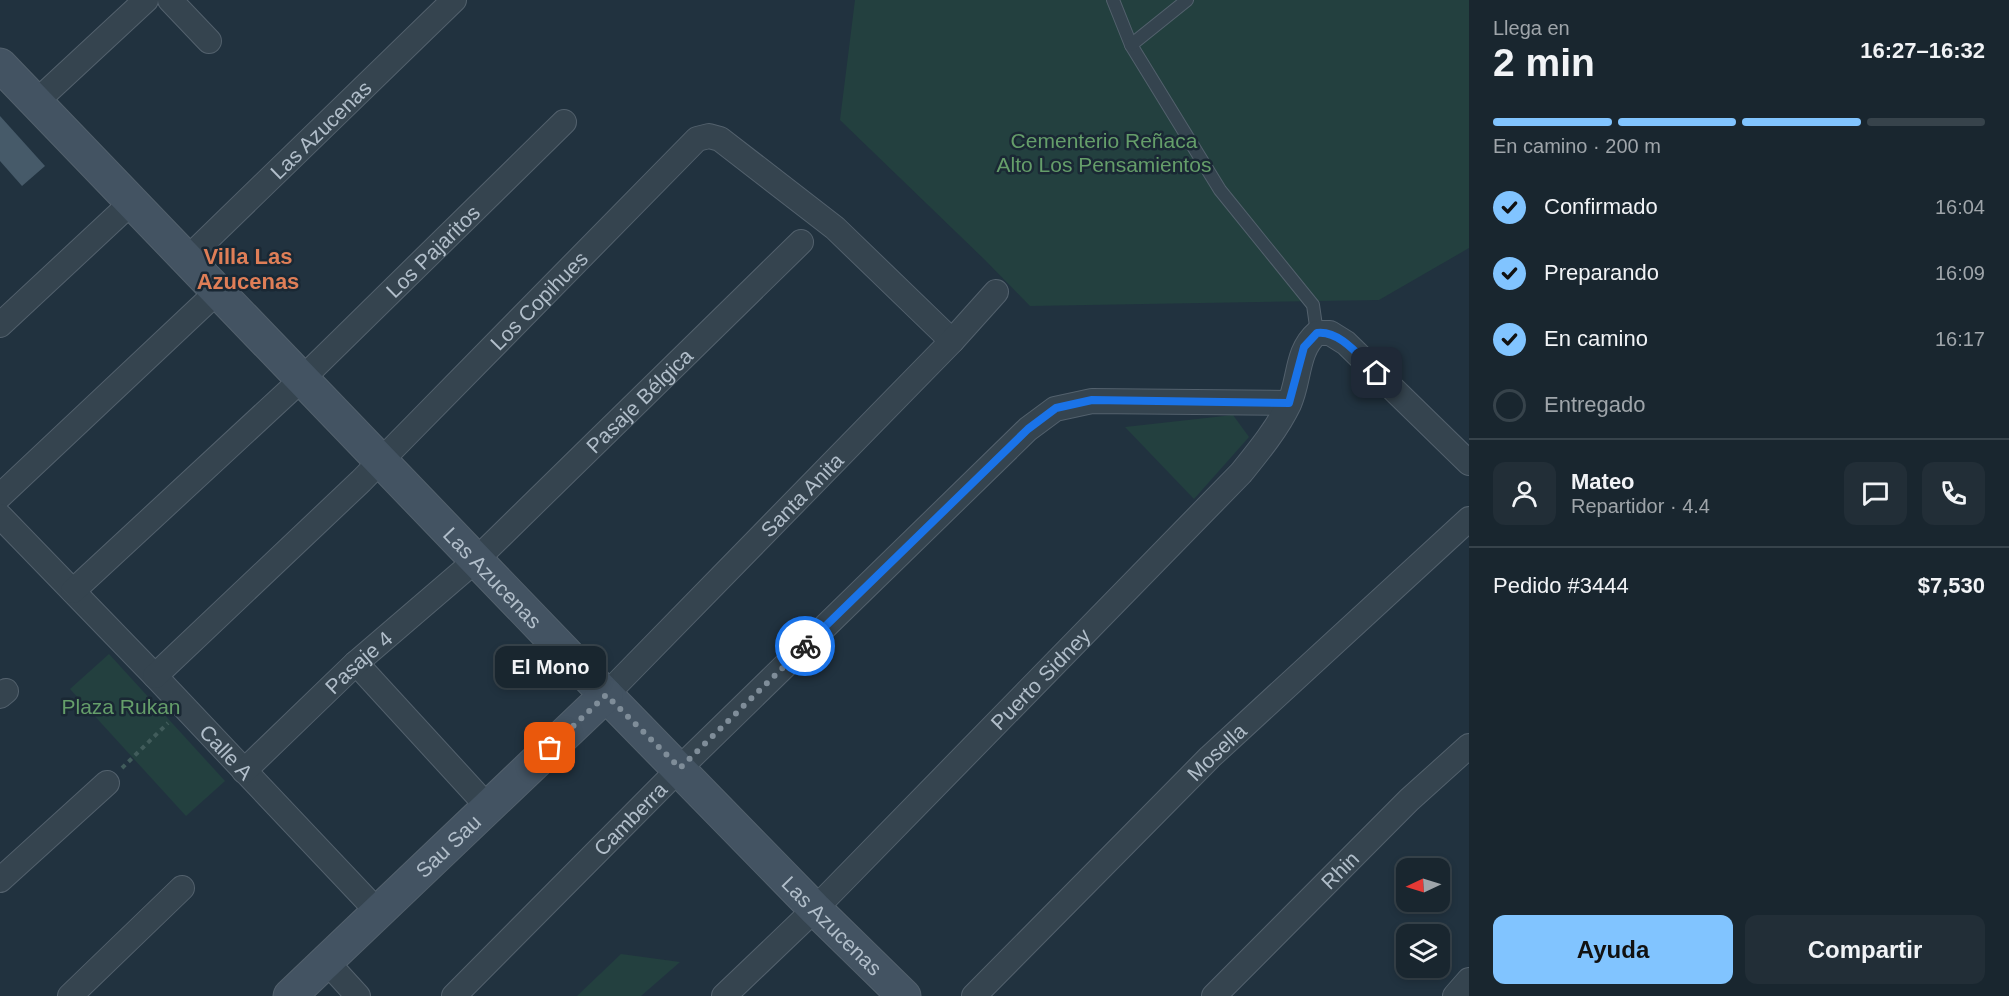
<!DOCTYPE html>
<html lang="es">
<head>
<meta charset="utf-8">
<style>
	:root { --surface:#19262f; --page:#222e37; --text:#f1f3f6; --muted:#9fa5aa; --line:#37434b; --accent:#81c4ff }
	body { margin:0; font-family:Arial,sans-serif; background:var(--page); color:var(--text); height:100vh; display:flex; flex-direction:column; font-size:22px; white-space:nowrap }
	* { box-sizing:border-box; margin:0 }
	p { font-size:20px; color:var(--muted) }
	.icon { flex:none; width:33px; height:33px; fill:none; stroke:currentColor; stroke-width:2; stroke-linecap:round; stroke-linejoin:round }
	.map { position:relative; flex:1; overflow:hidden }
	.details { display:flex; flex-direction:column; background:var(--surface); width:540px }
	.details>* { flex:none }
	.needle { width:39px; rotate:266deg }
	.tools { position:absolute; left:1396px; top:858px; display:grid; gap:12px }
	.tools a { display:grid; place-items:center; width:54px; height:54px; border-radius:12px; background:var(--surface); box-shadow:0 3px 9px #0003,0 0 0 2px var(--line); font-size:30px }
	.pin { position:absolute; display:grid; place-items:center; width:51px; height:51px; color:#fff; margin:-26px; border-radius:12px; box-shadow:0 3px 9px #0006 }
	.courier { position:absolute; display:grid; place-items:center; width:60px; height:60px; margin:-30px; border:4px solid #1a73e8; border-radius:50%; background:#fff; color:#222; box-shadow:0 2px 8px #0007 }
	.bubble { position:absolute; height:42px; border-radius:12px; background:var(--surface); box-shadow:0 3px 9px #0003,0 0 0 2px var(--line); font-size:20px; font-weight:700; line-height:42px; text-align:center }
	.summary em { font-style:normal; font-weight:700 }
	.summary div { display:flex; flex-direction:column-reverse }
	.summary { display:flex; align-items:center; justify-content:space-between; height:102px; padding:0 24px }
	h1 { font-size:39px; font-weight:700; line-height:45px }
	.bar { display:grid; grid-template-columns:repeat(4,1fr); gap:9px 6px; align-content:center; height:72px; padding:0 24px }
	.bar i { height:8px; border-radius:4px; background:var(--line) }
	.bar .current { background:var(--accent) }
	.bar p { grid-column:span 4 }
	.line { display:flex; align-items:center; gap:15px; padding:0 24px; border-top:2px solid var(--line) }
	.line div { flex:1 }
	.round { display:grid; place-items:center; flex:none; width:63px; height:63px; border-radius:12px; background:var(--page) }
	ol { padding:0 24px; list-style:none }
	li { display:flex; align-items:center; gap:18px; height:66px }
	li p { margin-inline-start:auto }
	li .icon { padding:6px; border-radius:50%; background:var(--accent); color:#111; stroke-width:4 }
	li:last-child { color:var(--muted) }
	li i { width:33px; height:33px; border:3px solid var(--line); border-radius:50% }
	.action { display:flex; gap:12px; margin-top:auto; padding:12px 24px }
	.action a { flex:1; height:69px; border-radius:12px; background:var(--accent); color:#111; font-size:24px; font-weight:700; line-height:69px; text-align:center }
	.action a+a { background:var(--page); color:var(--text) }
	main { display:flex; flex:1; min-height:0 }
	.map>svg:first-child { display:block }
</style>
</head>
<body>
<main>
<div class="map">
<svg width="1469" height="996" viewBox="0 0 1469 996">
	<rect width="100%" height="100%" fill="#21323f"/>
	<g fill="#23403f">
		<path d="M855,0H1469V248L1379,300L1030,306L985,260L840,120Z"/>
		<path d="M1233,415L1249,437L1194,499L1125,427Z"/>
		<path d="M109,654L225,781L186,816L70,689Z"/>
		<path d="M621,954L680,962L641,996H577Z"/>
	</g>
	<path fill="#465a69" d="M0,116L45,166L22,186L0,161Z"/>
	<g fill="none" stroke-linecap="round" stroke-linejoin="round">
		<g stroke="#53616d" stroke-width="14">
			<g id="lane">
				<path d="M1113,0L1131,45L1220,190L1313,305L1317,333"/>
				<path d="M1131,45L1187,0"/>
			</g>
		</g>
		<g stroke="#53616d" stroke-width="26">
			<g id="street">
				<path d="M170,0L209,41"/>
				<path d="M36,102L146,0"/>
				<path id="s1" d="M187,259L454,0"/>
				<path d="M0,325L132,202"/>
				<path d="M0,496L218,291"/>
				<path id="s2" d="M0,516L155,676L378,912"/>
				<path id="s3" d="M73,591L302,379L564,122"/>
				<path d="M356,663L488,807"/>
				<path id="s4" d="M155,676L361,481L697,139L709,136L720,139L835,228L952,341"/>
				<path id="s5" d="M606,695L952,341L996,292"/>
				<path d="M0,696L6,691"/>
				<path id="s6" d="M244,771L356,663L476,560L801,242"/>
				<path d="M0,880L107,783"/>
				<path d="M326,961L358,996"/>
				<path d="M70,996L182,888"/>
				<path id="s7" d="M454,996L680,768L1028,429L1055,409L1092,401L1289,403"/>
				<path id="s8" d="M724,996L815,909L1241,473C1258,452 1277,429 1289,404C1300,380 1296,351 1317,333H1330L1346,343L1469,463"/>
				<path id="s9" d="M974,996L1210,757L1469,519"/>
				<path id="s10" d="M1214,996L1409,800L1469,746"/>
				<path d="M1455,996L1469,980"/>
			</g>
		</g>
		<g stroke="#53616d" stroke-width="35">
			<g id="secondary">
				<path id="s11" d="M0,65L606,695L815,909L904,996"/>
				<path id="s12" d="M290,996L606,695"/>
			</g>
		</g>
		<path stroke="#415c5b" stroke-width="4" stroke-dasharray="4.5 4.5" stroke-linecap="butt" d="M122,768L168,723"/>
		<use href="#lane" stroke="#35444f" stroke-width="12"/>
		<use href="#street" stroke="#35444f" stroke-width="24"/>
		<use href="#secondary" stroke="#435362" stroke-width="33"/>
	</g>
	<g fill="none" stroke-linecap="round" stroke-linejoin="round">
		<path stroke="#7f8d99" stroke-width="6" stroke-dasharray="0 10.8" d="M550,748L606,695L680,768L805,646"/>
		<path stroke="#1a73e8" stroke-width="8" d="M805,646L1028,429L1056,408L1092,400L1289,403L1304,347L1317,333C1341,330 1361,359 1377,373"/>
	</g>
	<g text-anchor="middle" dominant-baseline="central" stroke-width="5" stroke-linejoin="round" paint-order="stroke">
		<g font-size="21" fill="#b1beca" stroke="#1a2834">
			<text stroke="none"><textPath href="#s1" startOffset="186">Las Azucenas</textPath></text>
			<text stroke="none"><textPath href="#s3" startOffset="495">Los Pajaritos</textPath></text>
			<text stroke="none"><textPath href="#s4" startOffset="537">Los Copihues</textPath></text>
			<text stroke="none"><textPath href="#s6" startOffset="542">Pasaje Bélgica</textPath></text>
			<text stroke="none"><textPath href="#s5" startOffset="280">Santa Anita</textPath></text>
			<text stroke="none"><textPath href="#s11" startOffset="711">Las Azucenas</textPath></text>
			<text stroke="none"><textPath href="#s6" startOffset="158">Pasaje 4</textPath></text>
			<text stroke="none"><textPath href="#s8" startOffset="448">Puerto Sidney</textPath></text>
			<text stroke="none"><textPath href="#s9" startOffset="344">Mosella</textPath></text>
			<text stroke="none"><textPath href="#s2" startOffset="327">Calle A</textPath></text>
			<text stroke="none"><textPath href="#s7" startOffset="250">Camberra</textPath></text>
			<text stroke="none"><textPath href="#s12" startOffset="218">Sau Sau</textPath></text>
			<text stroke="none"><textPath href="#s10" startOffset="178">Rhin</textPath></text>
			<text stroke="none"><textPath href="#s11" startOffset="1197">Las Azucenas</textPath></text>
		</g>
		<g font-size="21" fill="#659e6a" stroke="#1a2834">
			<text x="1104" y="140">Cementerio Reñaca<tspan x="1104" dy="24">Alto Los Pensamientos</tspan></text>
			<text x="121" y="706">Plaza Rukan</text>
		</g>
		<g font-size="22" font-weight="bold" fill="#df7e57" stroke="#1a2834">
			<text x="248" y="256">Villa Las<tspan x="248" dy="25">Azucenas</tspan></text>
		</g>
	</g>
</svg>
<div class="tools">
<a><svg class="needle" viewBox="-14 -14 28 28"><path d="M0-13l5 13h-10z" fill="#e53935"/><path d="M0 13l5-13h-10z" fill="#9fa5aa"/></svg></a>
<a><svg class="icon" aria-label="layers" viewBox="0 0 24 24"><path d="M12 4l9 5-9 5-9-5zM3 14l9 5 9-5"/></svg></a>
</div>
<div class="pin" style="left:550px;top:748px;background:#ea580c"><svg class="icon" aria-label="bag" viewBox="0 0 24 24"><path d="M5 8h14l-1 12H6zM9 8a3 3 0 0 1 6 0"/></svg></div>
<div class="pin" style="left:1377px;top:373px;background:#1f2937"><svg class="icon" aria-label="home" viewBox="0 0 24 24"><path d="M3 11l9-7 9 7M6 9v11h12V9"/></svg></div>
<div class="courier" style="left:805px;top:646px"><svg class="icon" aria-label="bike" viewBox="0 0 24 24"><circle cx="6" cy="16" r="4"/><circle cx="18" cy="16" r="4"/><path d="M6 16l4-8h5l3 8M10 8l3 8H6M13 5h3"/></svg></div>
<div class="bubble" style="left:495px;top:646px;width:111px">El Mono</div>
</div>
<section class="details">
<div class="summary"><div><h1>2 min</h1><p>Llega en</p></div><em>16:27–16:32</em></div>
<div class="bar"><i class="current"></i><i class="current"></i><i class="current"></i><i></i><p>En camino · 200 m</p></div>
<ol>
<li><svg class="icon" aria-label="check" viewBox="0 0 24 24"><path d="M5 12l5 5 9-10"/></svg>Confirmado<p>16:04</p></li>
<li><svg class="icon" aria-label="check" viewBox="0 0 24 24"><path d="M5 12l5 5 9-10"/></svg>Preparando<p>16:09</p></li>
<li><svg class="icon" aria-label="check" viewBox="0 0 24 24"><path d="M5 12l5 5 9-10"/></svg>En camino<p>16:17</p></li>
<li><i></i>Entregado</li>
</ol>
<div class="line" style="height:108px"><a class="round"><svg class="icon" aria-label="person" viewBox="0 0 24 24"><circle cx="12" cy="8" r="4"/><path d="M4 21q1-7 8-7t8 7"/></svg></a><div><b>Mateo</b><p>Repartidor · 4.4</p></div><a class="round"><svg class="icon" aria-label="chat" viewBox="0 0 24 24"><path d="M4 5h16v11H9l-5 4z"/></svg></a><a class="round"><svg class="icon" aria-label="phone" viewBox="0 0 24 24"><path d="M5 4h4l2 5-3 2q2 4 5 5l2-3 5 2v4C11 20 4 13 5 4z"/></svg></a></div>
<div class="line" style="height:78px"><div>Pedido #3444</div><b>$7,530</b></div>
<div class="action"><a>Ayuda</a><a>Compartir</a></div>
</section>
</main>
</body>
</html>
